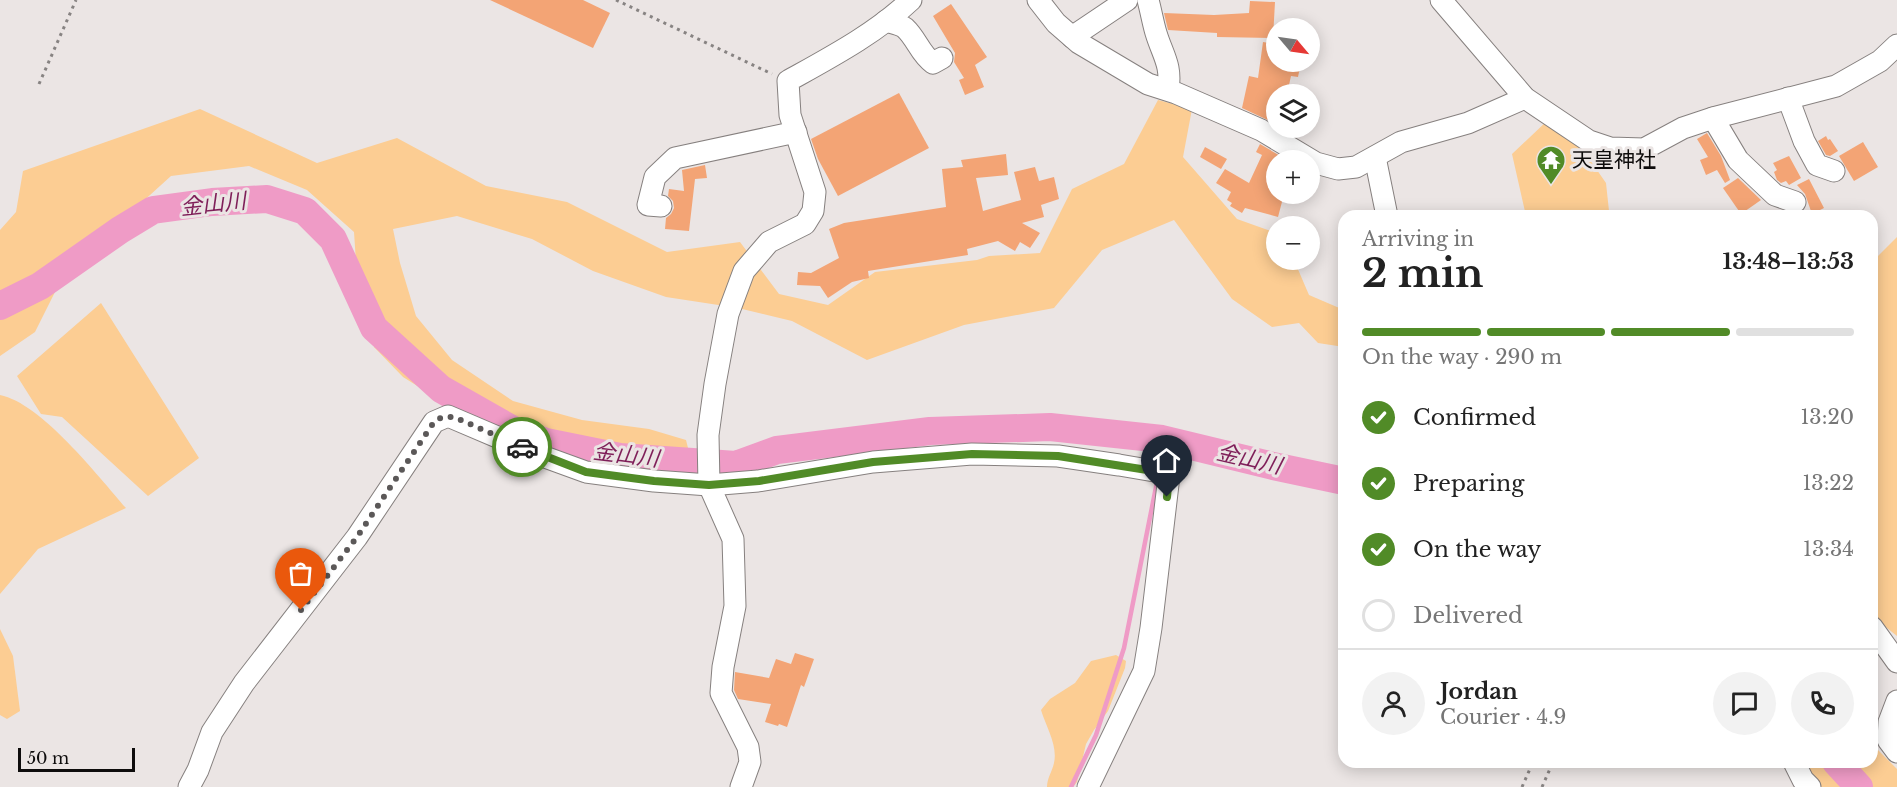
<!DOCTYPE html>
<html lang="en">
<head>
<meta charset="utf-8">
<style>
	:root { --surface:#fff; --page:#f2f2f2; --text:#222; --muted:#767676; --line:#e0e0e0; --accent:#518b27 }
	body { margin:0; font-family:"Libre Baskerville","Noto Sans JP",serif; background:var(--page); color:var(--text); height:100vh; display:flex; flex-direction:column; font-size:22px; white-space:nowrap }
	* { box-sizing:border-box; margin:0 }
	p { font-size:20px; color:var(--muted) }
	.icon { flex:none; width:33px; height:33px; fill:none; stroke:currentColor; stroke-width:2; stroke-linecap:round; stroke-linejoin:round }
	.map { position:relative; flex:1; overflow:hidden }
	.sheet { position:absolute; left:1338px; top:210px; width:540px; height:558px; display:flex; flex-direction:column; background:var(--surface); border-radius:18px; box-shadow:0 3px 15px #0003 }
	.sheet>* { flex:none }
	.needle { width:39px; rotate:119deg }
	.tools { position:absolute; left:1266px; top:18px; display:grid; gap:12px }
	.tools a { display:grid; place-items:center; width:54px; height:54px; border-radius:50%; background:var(--surface); box-shadow:0 3px 15px #0003; font-size:30px }
	.scale { position:absolute; left:18px; bottom:15px; width:117px; box-sizing:border-box; padding-left:6px; border:3px solid #0e0c0c; border-top:0; font-size:16px; line-height:21px; white-space:nowrap; color:#0e0c0c; -webkit-text-stroke:4px #ebe5e4; paint-order:stroke }
	.pin { position:absolute; display:grid; place-items:center; width:51px; height:51px; color:#fff; margin:-62px -26px; border-radius:50% 50% 50% 0; rotate:-45deg; box-shadow:0 0 6px #0007 }
	.pin .icon { rotate:45deg }
	.courier { position:absolute; display:grid; place-items:center; width:60px; height:60px; margin:-30px; border:4px solid #518b27; border-radius:50%; background:#fff; color:#222; box-shadow:0 2px 8px #0007 }
	.head em { font-style:normal; font-weight:700 }
	.head div { display:flex; flex-direction:column-reverse }
	.head { display:flex; align-items:center; justify-content:space-between; height:102px; padding:0 24px }
	h1 { font-size:39px; font-weight:700; line-height:45px }
	.bar { display:grid; grid-template-columns:repeat(4,1fr); gap:9px 6px; align-content:center; height:72px; padding:0 24px }
	.bar i { height:8px; border-radius:4px; background:var(--line) }
	.bar .selected { background:var(--accent) }
	.bar p { grid-column:span 4 }
	.line { display:flex; align-items:center; gap:15px; padding:0 24px; border-top:2px solid var(--line) }
	.line div { flex:1 }
	.round { display:grid; place-items:center; flex:none; width:63px; height:63px; border-radius:32px; background:var(--page) }
	ol { padding:0 24px; list-style:none }
	li { display:flex; align-items:center; gap:18px; height:66px }
	li p { margin-inline-start:auto }
	li .icon { padding:6px; border-radius:50%; background:var(--accent); color:#fff; stroke-width:4 }
	li:last-child { color:var(--muted) }
	li i { width:33px; height:33px; border:3px solid var(--line); border-radius:50% }
	.map>svg:first-child { display:block }
</style>
</head>
<body>
<div class="map">
<svg width="1897" height="787" viewBox="0 0 1897 787">
	<rect width="100%" height="100%" fill="#ebe5e4"/>
	<g fill="#fccd93">
		<path d="M1158,100L1192,109L1183,157L1237,219L1276,233V260H1294L1309,295L1344,310V347L1318,343L1299,323L1272,327L1232,299L1174,220L1102,250L1054,308L964,325L867,360L792,321L738,308L666,297L593,271L532,239L457,216L393,229L400,263L416,316L452,360L513,401L582,420L649,429L686,440L694,472L625,468L583,460L545,450L451,407L403,377L374,347L373,304L365,291L356,262L354,232L307,190L249,166L171,176L65,272L35,332L0,356V230L16,212L23,171L200,109L317,163L397,138L486,186L567,202L667,252L740,242L779,294L828,305L875,272L977,260L989,256L1040,253L1072,189L1124,164Z"/>
		<path d="M1549,119L1576,140L1606,183L1609,211L1612,216H1526L1512,154Z"/>
		<path d="M1897,237V636L1872,616V262Z"/>
		<path d="M101,303L199,458L148,496L62,417L41,414L17,376Z"/>
		<path d="M0,395C41,403 98,476 126,508L38,549L0,594Z"/>
		<path d="M0,629L13,656L20,711L7,719L0,715Z"/>
		<path d="M1116,655L1126,661L1125,668L1108,711L1094,730L1086,744L1077,782L1073,787H1047C1047,778 1052,772 1054,763C1058,745 1046,727 1041,710L1050,699L1075,683L1091,661Z"/>
		<path d="M1872,744L1897,769V787H1821L1815,782L1803,762H1872Z"/>
	</g>
	<g fill="none" stroke-linecap="round" stroke-linejoin="round">
		<g stroke="#ef9bc6" stroke-width="4.5">
			<path d="M1160,461L1162,439"/>
			<path d="M1071,787L1096,735L1124,648L1157,482"/>
		</g>
		<g stroke="#ef9bc6" stroke-width="28">
			<path d="M0,306L40,286L120,230L153,210L212,202L267,199L305,211L333,239L374,328L441,389L515,431L546,442L620,457L736,465L777,450L930,431L1050,427L1162,439L1273,466L1344,481"/>
			<path d="M1836,762L1859,787"/>
		</g>
	</g>
	<g fill="#f3a475">
		<path d="M490,0H583L610,13L593,48Z"/>
		<path d="M1250,1L1275,2L1273,38L1217,37V33L1168,30L1164,13L1214,15L1249,13Z"/>
		<path d="M951,4L987,57L975,65L984,87L965,95L959,80L964,78L954,62L955,53L933,16Z"/>
		<path d="M1263,42L1276,44V62H1301L1298,77L1291,76L1287,94H1276V124L1242,108L1249,76L1258,78Z"/>
		<path d="M899,93L929,148L838,196L818,159L811,139Z"/>
		<path d="M1707,133L1721,156L1730,180L1725,183L1717,170L1706,175L1700,160L1708,157L1697,139Z"/>
		<path d="M1826,136L1828,140L1830,139L1838,151L1830,156L1826,155L1818,141Z"/>
		<path d="M1863,142L1878,167L1854,181L1839,156Z"/>
		<path d="M1260,144L1287,160H1276V169L1270,185L1276,186V194H1281L1280,197L1283,198L1278,217L1245,208L1242,213L1230,206L1232,203L1227,200L1231,192L1216,183L1225,169L1249,183L1262,155L1256,152Z"/>
		<path d="M1205,147L1227,159L1221,169L1200,157Z"/>
		<path d="M1006,154L1008,175L976,178L983,211L1021,200L1014,172L1035,167L1039,181L1054,177L1059,199L1041,205L1044,217L1022,223L1040,233L1030,248L1020,242L1015,251L998,241L967,249L968,255L868,271L869,278L852,282L828,298L820,286L797,285L798,272L811,273L839,258L829,229L844,223L946,207L942,169L963,167L961,160Z"/>
		<path d="M1789,156L1801,178L1789,185L1786,181L1781,183L1777,180L1774,172L1777,170L1773,163Z"/>
		<path d="M705,165L707,178L695,179L689,231L665,229L666,218L671,214L674,208L673,201L668,196L669,189L684,191L682,170Z"/>
		<path d="M1738,178L1761,200L1741,214L1723,188Z"/>
		<path d="M1809,179L1824,208L1812,214L1805,194L1797,185Z"/>
		<path d="M795,653L814,659L804,687L801,685L787,727L779,724L778,726L765,722L771,704L738,699L734,690L735,672L769,678L776,659L791,664Z"/>
	</g>
	<g fill="none" stroke-linecap="round" stroke-linejoin="round">
		<g stroke="#86807f" stroke-width="23">
			<g id="minor">
				<path d="M1038,0L1056,23L1079,43L1148,84L1176,93L1261,130L1316,163L1338,169L1356,167L1401,142L1468,123L1525,98"/>
				<path d="M1148,0C1151,11 1153,23 1156,33C1163,56 1172,65 1168,90"/>
				<path d="M1441,0L1525,98L1589,141L1610,148L1644,149L1683,128L1713,118L1836,86L1880,61L1897,45"/>
				<path d="M886,21C892,23 900,24 905,28C917,39 920,54 933,63L942,58"/>
				<path d="M1072,37L1127,0"/>
				<path d="M1788,98L1804,141L1817,165L1834,171"/>
				<path d="M1713,118L1738,160L1775,195L1795,202"/>
				<path d="M1375,157L1387,216"/>
				<path d="M661,206L648,205L655,177L675,158L796,132"/>
				<path d="M1872,627L1897,662"/>
				<path d="M1897,701L1889,722L1888,740L1897,752"/>
				<path d="M1794,762L1803,780L1810,787"/>
				<path d="M189,787L198,770L212,732L244,683L357,537L434,422L448,416L542,456L586,472L654,481L709,485L758,481L873,462L972,454L1058,456L1119,465L1160,472L1169,476L1151,628L1144,671L1088,787"/>
				<path d="M741,787L750,762L748,747L721,693L723,667L735,606L733,539L709,485L708,435L715,384L728,314L744,271L769,242L805,224L813,211L815,192L790,115L788,81C831,57 875,34 911,0"/>
			</g>
		</g>
		<g stroke="#878382" stroke-width="3" stroke-dasharray="3 4.5" stroke-linecap="butt">
			<path d="M616,0L772,74"/>
			<path d="M39,84L76,0"/>
			<path d="M1522,787L1533,762"/>
			<path d="M1542,787L1553,762"/>
		</g>
		<use href="#minor" stroke="#fff" stroke-width="21"/>
	</g>
	<g fill="none" stroke-linecap="round" stroke-linejoin="round">
		<path stroke="#5b5858" stroke-width="6" stroke-dasharray="0 10.8" d="M301,610L357,537L434,422L442,417H454L522,447"/>
		<path stroke="#518b27" stroke-width="8" d="M522,447L586,472L654,481L709,485L759,481L873,462L972,454L1058,456L1160,472L1169,476L1167,497"/>
	</g>
	<defs>
		<g id="temple-pin" transform="scale(1.5)"><path d="M0 17L-7.5 6A9.5 9.5 0 1 1 7.5 6Z" fill="#518b27" stroke="#ebe5e4"/><path d="M0-6L5-2H3V0L6.5 2.5H4V6H1.5V3h-3V6H-4V2.5H-6.5L-3 0V-2H-5Z" fill="#fff"/></g>
	</defs>
	<g fill-rule="evenodd">
		<use href="#temple-pin" x="1551" y="160"/>
	</g>
	<g text-anchor="middle" dominant-baseline="central" stroke-width="6" stroke-linejoin="round" paint-order="stroke">
		<g font-size="21" fill="#0e0c0c" stroke="#ebe5e4" text-anchor="start">
			<text x="1572" y="160">天皇神社</text>
		</g>
		<g font-size="22" font-style="italic" fill="#7f1f59" stroke="#ebe5e4">
			<text transform="translate(213 204) rotate(-6)">金山川</text>
			<text transform="translate(626 455) rotate(7)">金山川</text>
			<text transform="translate(1249 459) rotate(13)">金山川</text>
		</g>
	</g>
</svg>
<div class="tools">
<a><svg class="needle" viewBox="-14 -14 28 28"><path d="M0-13l5 13h-10z" fill="#e53935"/><path d="M0 13l5-13h-10z" fill="#767676"/></svg></a>
<a><svg class="icon" aria-label="layers" viewBox="0 0 24 24"><path d="M12 4l9 5-9 5-9-5zM3 14l9 5 9-5"/></svg></a>
<a>+</a>
<a>−</a>
</div>
<div class="scale">50 m</div>
<div class="pin" style="left:301px;top:610px;background:#ea580c"><svg class="icon" aria-label="bag" viewBox="0 0 24 24"><path d="M5 8h14l-1 12H6zM9 8a3 3 0 0 1 6 0"/></svg></div>
<div class="pin" style="left:1167px;top:497px;background:#1f2937"><svg class="icon" aria-label="home" viewBox="0 0 24 24"><path d="M3 11l9-7 9 7M6 9v11h12V9"/></svg></div>
<div class="courier" style="left:522px;top:447px"><svg class="icon" aria-label="car" viewBox="0 0 24 24"><path d="M5 17H2v-5l4-1 3-4h7l3 4 3 1v5h-3M9 17h6M6 11h13"/><circle cx="7" cy="17" r="2"/><circle cx="17" cy="17" r="2"/></svg></div>
<section class="sheet">
<div class="head"><div><h1>2 min</h1><p>Arriving in</p></div><em>13:48–13:53</em></div>
<div class="bar"><i class="selected"></i><i class="selected"></i><i class="selected"></i><i></i><p>On the way · 290 m</p></div>
<ol>
<li><svg class="icon" aria-label="check" viewBox="0 0 24 24"><path d="M5 12l5 5 9-10"/></svg>Confirmed<p>13:20</p></li>
<li><svg class="icon" aria-label="check" viewBox="0 0 24 24"><path d="M5 12l5 5 9-10"/></svg>Preparing<p>13:22</p></li>
<li><svg class="icon" aria-label="check" viewBox="0 0 24 24"><path d="M5 12l5 5 9-10"/></svg>On the way<p>13:34</p></li>
<li><i></i>Delivered</li>
</ol>
<div class="line" style="height:108px"><a class="round"><svg class="icon" aria-label="person" viewBox="0 0 24 24"><circle cx="12" cy="8" r="4"/><path d="M4 21q1-7 8-7t8 7"/></svg></a><div><b>Jordan</b><p>Courier · 4.9</p></div><a class="round"><svg class="icon" aria-label="chat" viewBox="0 0 24 24"><path d="M4 5h16v11H9l-5 4z"/></svg></a><a class="round"><svg class="icon" aria-label="phone" viewBox="0 0 24 24"><path d="M5 4h4l2 5-3 2q2 4 5 5l2-3 5 2v4C11 20 4 13 5 4z"/></svg></a></div>
</section>
</div>
</body>
</html>
